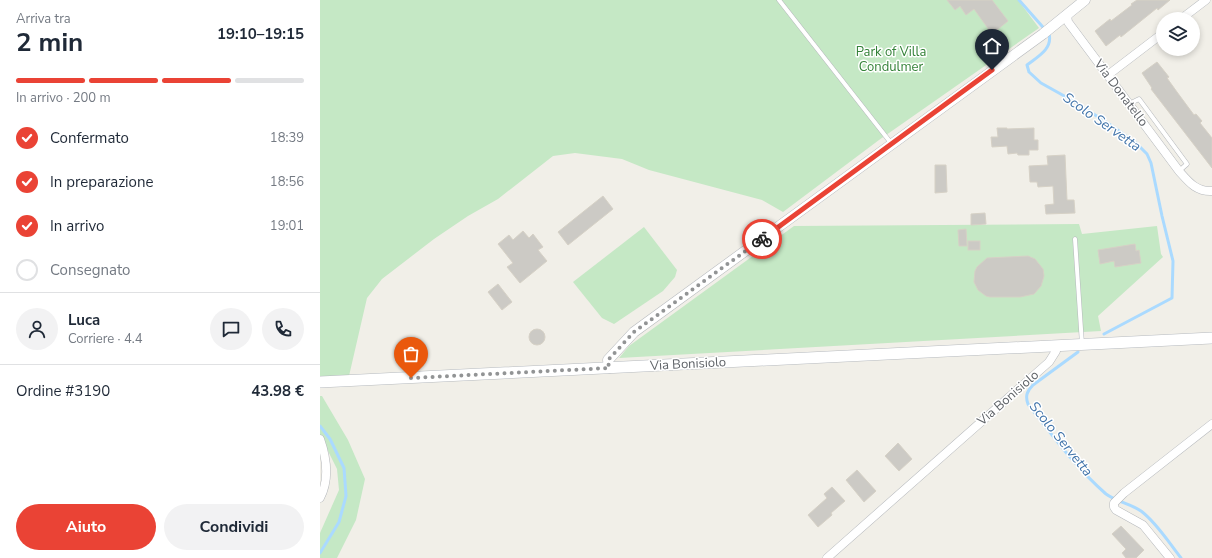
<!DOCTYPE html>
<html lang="it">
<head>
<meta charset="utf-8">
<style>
	:root { --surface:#fff; --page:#f2f2f3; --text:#1f2937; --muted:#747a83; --line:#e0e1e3; --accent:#ea4335 }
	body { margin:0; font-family:"Nunito Sans",sans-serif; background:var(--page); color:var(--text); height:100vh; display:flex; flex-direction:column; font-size:15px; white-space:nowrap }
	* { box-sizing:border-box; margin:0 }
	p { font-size:13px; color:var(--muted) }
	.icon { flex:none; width:22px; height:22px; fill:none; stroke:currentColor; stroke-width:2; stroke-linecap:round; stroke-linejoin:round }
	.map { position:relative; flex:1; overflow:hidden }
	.drawer { display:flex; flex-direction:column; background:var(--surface); width:320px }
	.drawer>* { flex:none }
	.buttons { position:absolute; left:836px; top:12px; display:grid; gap:8px }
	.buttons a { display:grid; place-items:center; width:44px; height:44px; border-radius:50%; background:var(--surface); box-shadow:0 2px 6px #0003; font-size:20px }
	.pin { position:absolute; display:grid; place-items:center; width:34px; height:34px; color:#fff; margin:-41px -17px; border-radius:50% 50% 50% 0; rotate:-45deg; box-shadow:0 0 4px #0007 }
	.pin .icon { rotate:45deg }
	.courier { position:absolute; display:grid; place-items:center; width:40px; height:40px; margin:-20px; border:3px solid #ea4335; border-radius:50%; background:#fff; color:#222; box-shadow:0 1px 5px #0007 }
	.overview em { font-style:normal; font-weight:700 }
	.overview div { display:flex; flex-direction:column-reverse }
	.overview { display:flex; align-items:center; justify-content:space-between; height:68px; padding:0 16px }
	h1 { font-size:26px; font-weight:700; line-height:30px }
	.bar { display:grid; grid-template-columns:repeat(4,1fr); gap:6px 4px; align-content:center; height:48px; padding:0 16px }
	.bar i { height:5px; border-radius:3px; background:var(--line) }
	.bar .current { background:var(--accent) }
	.bar p { grid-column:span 4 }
	.line { display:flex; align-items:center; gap:10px; padding:0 16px; border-top:1px solid var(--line) }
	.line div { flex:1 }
	.round { display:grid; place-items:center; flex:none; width:42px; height:42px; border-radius:21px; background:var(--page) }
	ol { padding:0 16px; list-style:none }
	li { display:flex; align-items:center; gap:12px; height:44px }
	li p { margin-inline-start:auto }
	li .icon { padding:4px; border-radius:50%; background:var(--accent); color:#fff; stroke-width:4 }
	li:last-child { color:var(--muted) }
	li i { width:22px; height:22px; border:2px solid var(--line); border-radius:50% }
	.primary-button { display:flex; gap:8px; margin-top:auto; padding:8px 16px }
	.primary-button a { flex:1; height:46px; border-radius:24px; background:var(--accent); color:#fff; font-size:16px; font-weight:700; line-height:46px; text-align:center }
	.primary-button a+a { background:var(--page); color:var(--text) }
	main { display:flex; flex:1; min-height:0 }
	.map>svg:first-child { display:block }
</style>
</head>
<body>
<main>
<section class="drawer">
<div class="overview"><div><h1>2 min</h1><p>Arriva tra</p></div><em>19:10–19:15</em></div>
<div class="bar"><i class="current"></i><i class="current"></i><i class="current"></i><i></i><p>In arrivo · 200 m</p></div>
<ol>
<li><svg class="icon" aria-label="check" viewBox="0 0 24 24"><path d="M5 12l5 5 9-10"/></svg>Confermato<p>18:39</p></li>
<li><svg class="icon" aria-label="check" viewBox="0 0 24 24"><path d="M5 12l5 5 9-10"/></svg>In preparazione<p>18:56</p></li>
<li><svg class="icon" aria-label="check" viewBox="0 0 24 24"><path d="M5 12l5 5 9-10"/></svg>In arrivo<p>19:01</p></li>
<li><i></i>Consegnato</li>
</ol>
<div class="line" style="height:72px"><a class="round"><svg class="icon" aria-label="person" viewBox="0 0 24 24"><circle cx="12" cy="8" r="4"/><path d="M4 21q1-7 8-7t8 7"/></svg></a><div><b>Luca</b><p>Corriere · 4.4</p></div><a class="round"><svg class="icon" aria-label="chat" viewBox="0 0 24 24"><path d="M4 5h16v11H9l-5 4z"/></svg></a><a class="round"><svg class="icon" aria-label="phone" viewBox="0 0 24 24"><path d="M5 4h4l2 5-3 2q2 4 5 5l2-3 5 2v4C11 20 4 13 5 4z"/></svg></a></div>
<div class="line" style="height:52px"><div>Ordine #3190</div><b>43.98 €</b></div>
<div class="primary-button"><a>Aiuto</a><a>Condividi</a></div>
</section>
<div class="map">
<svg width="892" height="558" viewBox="0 0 892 558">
	<rect width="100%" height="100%" fill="#f1efe8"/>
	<g fill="#c5e8c5">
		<path d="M0,0H698L719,28L559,140L463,212L442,200L329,170L302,159L255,153L233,156L178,199L148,216L114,239L62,279L47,298L29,376L0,378Z"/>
		<path d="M759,224L762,234L837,226L841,254L843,257L778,316L781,331L299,358L309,346L474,226Z"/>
		<path d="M324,227L357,270L355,277L343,291L294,324L282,318L253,282Z"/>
		<path d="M0,396H2L28,440L45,479L36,520L17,558H0V533L19,490L17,469L0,435Z"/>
	</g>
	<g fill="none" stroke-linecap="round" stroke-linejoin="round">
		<g stroke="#aadaff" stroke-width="3">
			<path d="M699,0L729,34C733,49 717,57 707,65L709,72L721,83L755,102L789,124L816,143L827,154L831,163L842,216L853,261L852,298L784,334"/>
			<path d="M758,352L713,385C707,391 705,396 708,404C732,435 756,468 786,494C797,502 811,504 821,511C837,523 849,543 861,558"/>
			<path d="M0,426L10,439L24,468L26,496L19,522L0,553"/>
		</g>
	</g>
	<g fill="#cccac5" stroke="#d6d1c6">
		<path d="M627,0H672L688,21L672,34L654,9L646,15L640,6L635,10Z"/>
		<path d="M817,0H850L838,10L837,8L801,37L800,35L786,46L775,31L790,19L791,21L812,5L811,4Z"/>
		<path d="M837,62L849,77L847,78L857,92L874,115L876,114L882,121L880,123L892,138V168L831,89L832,88L822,73Z"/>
		<path d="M677,128H687V129L714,128V140H718V150H709V155H698L697,153L688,154L687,146L672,147L671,137H678Z"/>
		<path d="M745,155L747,200H754L755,213L726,214L725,205L734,204L733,186L718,187L717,182H710L709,166L728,165L727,156Z"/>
		<path d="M615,165H626L627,192L615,193Z"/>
		<path d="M283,196L293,209L248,245L238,232Z"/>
		<path d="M665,213L666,224L651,225V214Z"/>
		<path d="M646,229L647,246H639L638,230Z"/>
		<path d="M203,231L209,238L213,234L223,247L218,250L227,261L200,283L187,267L193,263L178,244L189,235L193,240Z"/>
		<rect x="648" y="241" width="12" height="9"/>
		<path d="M815,244L816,251L819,250L821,263L795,267L794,261L780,264L778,250Z"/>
		<path d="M708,256L715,259L723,269L724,276L721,286L714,294L700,297H670L666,296L658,290L654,282L655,271L657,267L667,258Z"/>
		<path d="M178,284L192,302L182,310L168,292Z"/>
		<circle cx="217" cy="337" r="8"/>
		<path d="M578,443L592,459L579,471L565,456Z"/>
		<path d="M537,470L556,491L544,502L526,480Z"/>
		<path d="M512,487L525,501L511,513L512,515L498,527L488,515L507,498L504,494Z"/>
		<path d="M801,526L824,550L816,558H806L802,553L806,549L792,534Z"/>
	</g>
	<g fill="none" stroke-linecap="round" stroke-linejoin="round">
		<g stroke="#b5b8bc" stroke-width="5">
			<g id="service">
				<path d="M459,0L571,143"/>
				<path d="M809,104L819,99L867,164L859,171"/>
				<path d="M755,239L762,344"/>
			</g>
		</g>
		<g stroke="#b5b8bc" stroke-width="9">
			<g id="minor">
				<path d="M747,15L748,22L859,171C868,181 876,192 892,191"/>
				<path d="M861,19L886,0"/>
				<path d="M788,75L843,33"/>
				<path d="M0,439C7,459 10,479 0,498"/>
				<path d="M507,558L729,362L736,351L735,345"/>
				<path d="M850,558L823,525L796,510L794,507V503L804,493L892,424"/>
			</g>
		</g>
		<g stroke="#b5b8bc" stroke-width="11">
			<path id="tertiary" d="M289,368L288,360L314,332L723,34L765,0"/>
		</g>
		<g stroke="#b6babf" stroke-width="12">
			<path id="secondary" d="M0,382L892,338"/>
		</g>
		<use href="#service" stroke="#fff" stroke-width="4"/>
		<use href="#minor" stroke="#fff" stroke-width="8"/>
		<use href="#tertiary" stroke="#fff" stroke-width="10"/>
		<use href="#secondary" stroke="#fff" stroke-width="11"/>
	</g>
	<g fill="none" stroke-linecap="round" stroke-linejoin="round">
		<path stroke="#929495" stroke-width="4" stroke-dasharray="0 7.2" d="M91,378L289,368L288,360L314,332L442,239"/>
		<path stroke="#ea4335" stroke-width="5" d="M442,239L672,70"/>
	</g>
	<g text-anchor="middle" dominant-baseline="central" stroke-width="3" stroke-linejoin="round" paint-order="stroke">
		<g font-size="13" fill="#348238" stroke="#fff">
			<text x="571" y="52">Park of Villa<tspan x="571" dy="15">Condulmer</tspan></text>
		</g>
		<g font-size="13" fill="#5f6368" stroke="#fff">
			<text transform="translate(801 93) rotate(53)">Via Donatello</text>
			<text transform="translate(368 364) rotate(-3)">Via Bonisiolo</text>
			<text transform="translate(688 398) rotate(-41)">Via Bonisiolo</text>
		</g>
		<g font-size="14" font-style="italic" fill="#4174aa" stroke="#fff">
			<text transform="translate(782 122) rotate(35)">Scolo Servetta</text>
			<text transform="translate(741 439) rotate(51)">Scolo Servetta</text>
		</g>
	</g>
</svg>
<div class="buttons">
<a><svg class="icon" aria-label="layers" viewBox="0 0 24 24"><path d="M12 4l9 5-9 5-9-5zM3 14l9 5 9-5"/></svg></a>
</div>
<div class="pin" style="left:91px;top:378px;background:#ea580c"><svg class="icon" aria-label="bag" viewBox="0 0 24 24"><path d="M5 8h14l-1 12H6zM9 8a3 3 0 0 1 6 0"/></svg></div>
<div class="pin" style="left:672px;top:70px;background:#1f2937"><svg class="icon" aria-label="home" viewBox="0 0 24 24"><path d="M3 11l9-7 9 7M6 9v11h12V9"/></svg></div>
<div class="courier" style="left:442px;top:239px"><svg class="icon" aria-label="bike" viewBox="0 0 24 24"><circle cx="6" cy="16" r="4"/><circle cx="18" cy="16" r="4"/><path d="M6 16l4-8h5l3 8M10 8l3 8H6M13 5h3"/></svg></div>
</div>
</main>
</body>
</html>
